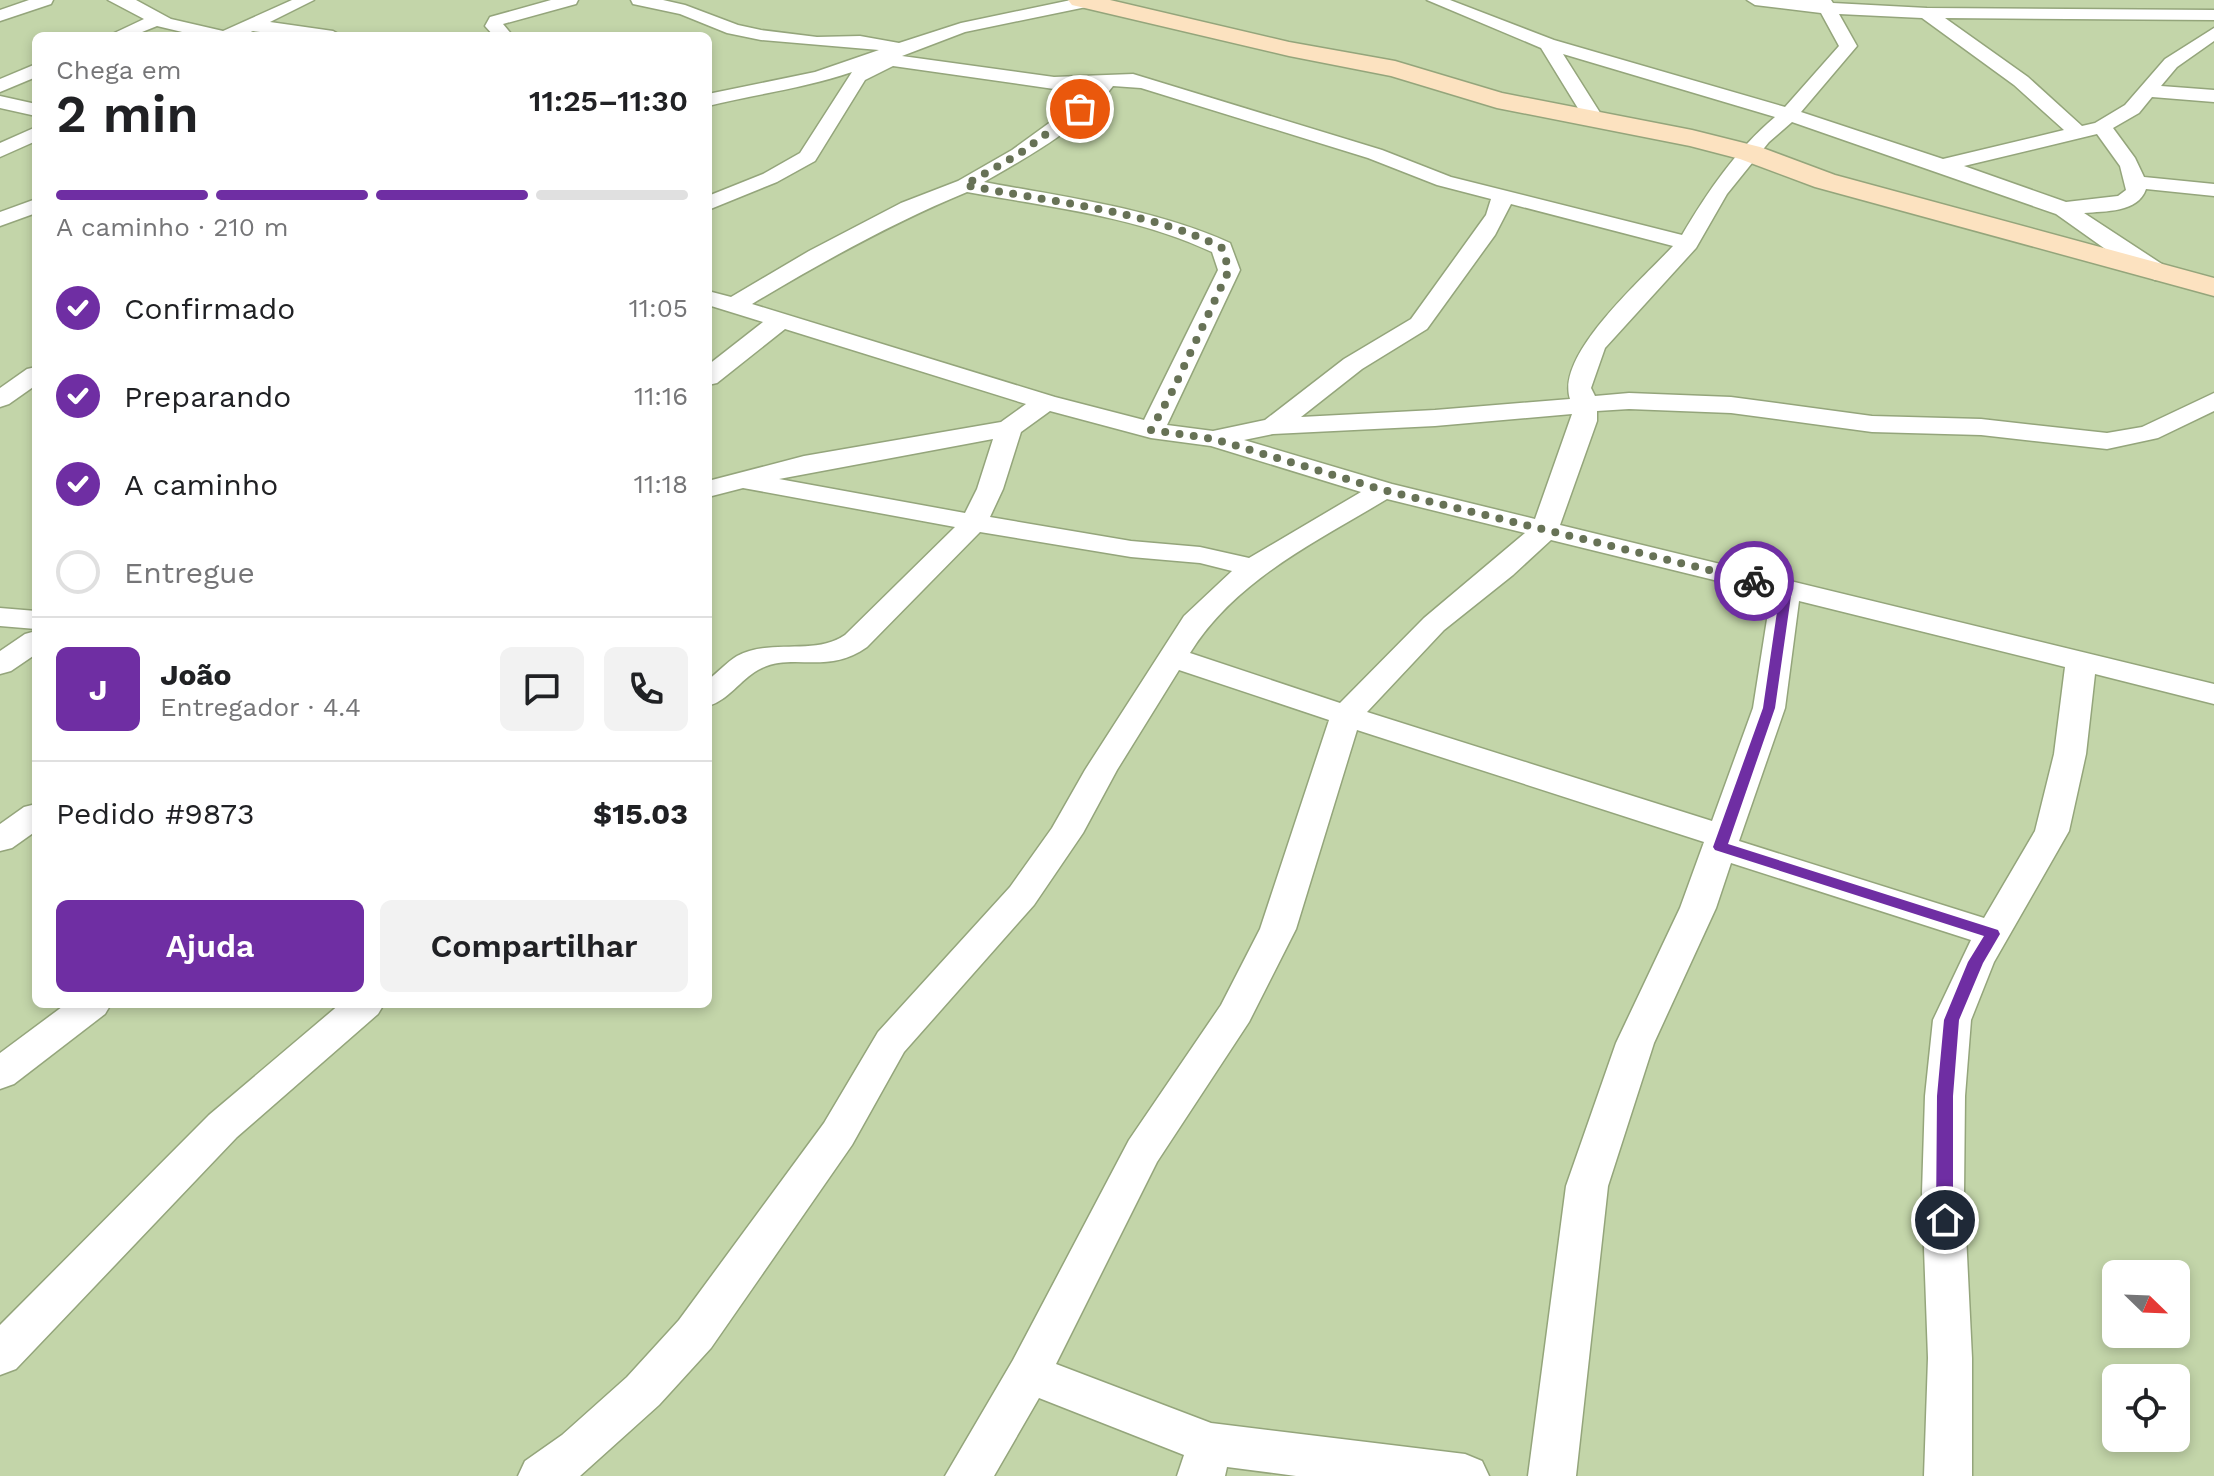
<!DOCTYPE html>
<html lang="pt">
<head>
<meta charset="utf-8">
<style>
	:root { --surface:#fff; --page:#f2f2f2; --text:#202124; --muted:#757577; --line:#e0e0e0; --accent:#6f2ea3 }
	body { margin:0; font-family:"Work Sans",sans-serif; background:var(--page); color:var(--text); height:100vh; display:flex; flex-direction:column; font-size:30px; white-space:nowrap }
	* { box-sizing:border-box; margin:0 }
	p { font-size:26px; color:var(--muted) }
	.icon { flex:none; width:44px; height:44px; fill:none; stroke:currentColor; stroke-width:2; stroke-linecap:round; stroke-linejoin:round }
	.map { position:relative; flex:1; overflow:hidden }
	.sheet { position:absolute; left:32px; top:32px; width:680px; height:976px; display:flex; flex-direction:column; background:var(--surface); border-radius:12px; box-shadow:0 4px 12px #0003 }
	.sheet>* { flex:none }
	.needle { width:52px; rotate:113deg }
	.fabs { position:absolute; left:2102px; top:1260px; display:grid; gap:16px }
	.fabs a { display:grid; place-items:center; width:88px; height:88px; border-radius:12px; background:var(--surface); box-shadow:0 4px 12px #0003; font-size:40px }
	.pin { position:absolute; display:grid; place-items:center; width:68px; height:68px; color:#fff; margin:-34px; border:4px solid #fff; border-radius:50%; box-shadow:0 2px 8px #0007 }
	.courier { position:absolute; display:grid; place-items:center; width:80px; height:80px; margin:-40px; border:6px solid #6f2ea3; border-radius:50%; background:#fff; color:#222; box-shadow:0 2px 10px #0007 }
	.head em { font-style:normal; font-weight:600 }
	.head div { display:flex; flex-direction:column-reverse }
	.head { display:flex; align-items:center; justify-content:space-between; height:136px; padding:0 24px }
	h1 { font-size:52px; font-weight:600; line-height:60px }
	.bar { display:grid; grid-template-columns:repeat(4,1fr); gap:12px 8px; align-content:center; height:96px; padding:0 24px }
	.bar i { height:10px; border-radius:6px; background:var(--line) }
	.bar .selected { background:var(--accent) }
	.bar p { grid-column:span 4 }
	.line { display:flex; align-items:center; gap:20px; padding:0 24px; border-top:2px solid var(--line) }
	.line div { flex:1 }
	.round { display:grid; place-items:center; flex:none; width:84px; height:84px; border-radius:12px; background:var(--page) }
	ol { padding:0 24px; list-style:none }
	li { display:flex; align-items:center; gap:24px; height:88px }
	li p { margin-inline-start:auto }
	li .icon { padding:8px; border-radius:50%; background:var(--accent); color:#fff; stroke-width:4 }
	li:last-child { color:var(--muted) }
	li i { width:44px; height:44px; border:4px solid var(--line); border-radius:50% }
	.button { display:flex; gap:16px; margin-top:auto; padding:16px 24px }
	.button a { flex:1; height:92px; border-radius:12px; background:var(--accent); color:#fff; font-size:32px; font-weight:600; line-height:92px; text-align:center }
	.button a+a { background:var(--page); color:var(--text) }
	.map>svg:first-child { display:block }
</style>
</head>
<body>
<div class="map">
<svg width="2214" height="1476" viewBox="0 0 2214 1476">
	<rect width="100%" height="100%" fill="#c3d5a9"/>
	<g fill="none" stroke-linecap="round" stroke-linejoin="round">
		<g stroke="#94a57b" stroke-width="3">
			<g id="street">
				<path d="M29,0H53L51,4L0,21V10Z"/>
				<path d="M108,0H136L171,19L223,31L292,0H314L270,22L333,31L342,36H293L253,31L241,36H199L157,26L132,36H108L144,19Z"/>
				<path d="M551,0H578L576,4L503,24L513,36H494L485,26L490,17Z"/>
				<path d="M631,0H663L685,5L738,25L761,30L817,37L860,36L899,43L961,23L1071,0H1104L1096,5L965,32L902,56L1054,77L1133,74L1382,150L1451,177L1682,235C1708,191 1736,150 1775,117L1563,54L1604,119L1601,123H1587L1541,48L1427,0H1450L1554,40L1785,107L1839,46L1821,13L1755,5L1747,0H1831L1833,3L1927,8L2214,10V20L1945,18L2028,77L2082,126L2095,123L2125,105L2165,59L2214,28V41L2177,67L2161,86L2214,90V102L2152,97L2139,113L2113,128L2135,158L2144,177L2214,184V196L2146,189C2138,213 2105,211 2084,213L2171,270L2174,275L2171,280H2155L2125,263L2056,214L1792,122L1769,142L1727,194L1696,248L1605,348L1591,388L1595,396L1629,393L1731,397L1872,416L1981,419L2107,433L2142,427L2214,393V411L2158,438L2107,449L1981,435L1872,432L1731,413L1629,409L1597,411V421L1560,525L2214,684V704L2095,674L2086,754L2069,831L1994,962L1971,1020L1965,1096L1964,1193L1972,1358V1476H1924L1928,1358L1922,1193L1925,1096L1933,1020L1971,940L1731,863L1716,908L1654,1043L1608,1186L1576,1476H1528L1566,1186L1616,1043L1680,908L1704,842L1357,730L1296,929L1249,1022L1157,1162L1056,1364L1211,1423L1465,1454L1482,1461L1489,1476H1296L1227,1467L1225,1476H1177L1184,1455L1039,1398L994,1476H945L1013,1360L1129,1140L1221,1005L1260,929L1329,720L1179,670L1117,770L1083,833L1034,905L904,1052L852,1145L711,1348L659,1405L580,1476H518L525,1461L562,1435L627,1377L679,1320L824,1123L878,1032L1010,887L1052,828L1085,770L1184,616L1232,571L1200,563L1131,557L980,532L867,647C827,676 791,651 758,670C740,680 729,700 708,706V680C717,673 727,662 737,656C770,638 815,656 845,635L955,527L743,488L708,497V481L804,456L1001,422L1026,404L785,329L717,383L708,385V365L763,322L708,305V291L731,297L809,251L901,203L958,181L1012,150L1085,97L1093,87L1054,89L893,66L865,80L815,161L777,182L708,210V196L763,174L800,153L852,72C806,88 756,94 708,106V94L815,72L879,50L761,40L727,33L680,14L633,4ZM1839,14L1922,18L2014,85L2064,130L1943,159L1801,112L1857,46ZM1113,86L1141,88L1368,158L1437,185L1491,199L1486,215L1411,319L1344,359L1265,420L1213,431L1167,425L1240,270L1230,243C1152,208 1068,198 984,182C1029,156 1081,128 1113,86ZM2097,134L2120,166L2126,190L2118,196L2066,202L1964,166ZM967,192C1050,207 1135,216 1212,252L1218,270L1144,420L1055,397L752,304C822,262 892,223 967,192ZM1511,204L1673,246C1645,277 1555,354 1570,399L1435,410L1301,417L1362,369L1427,329L1495,235ZM1050,411L1151,438L1211,446L1361,492L1249,558L1200,547L1131,541L990,517L1003,489L1021,432ZM1572,414L1535,519L1392,484L1244,440L1273,434L1435,426ZM993,439L977,489L965,513L779,479ZM1387,499L1525,533L1424,618L1340,703L1190,653C1235,580 1316,542 1387,499ZM1551,540L1771,594L1753,708L1712,821L1367,712L1444,630L1513,575ZM1799,601L2065,667L2054,754L2035,831L1984,918L1739,841L1785,708Z"/>
				<path d="M36,64V77L0,92V79Z"/>
				<path d="M0,96L36,104V116L0,108Z"/>
				<path d="M36,127V141L0,157V143Z"/>
				<path d="M36,199V213L0,226V212Z"/>
				<path d="M36,367V385L9,404L0,407V388L27,369Z"/>
				<path d="M0,608L36,611V629L0,626Z"/>
				<path d="M36,631V654L11,671L0,674V651L25,634Z"/>
				<path d="M36,804V831L12,848L0,851V824L24,807Z"/>
				<path d="M66,1004H111L105,1014L14,1084L0,1089V1053Z"/>
				<path d="M340,1004H384L378,1014L237,1137L16,1369L0,1375V1325L209,1115Z"/>
			</g>
		</g>
		<g stroke="#94a57b" stroke-width="3">
			<path id="secondary" d="M1068,0H1110L1289,42L1395,61L1502,93L1692,130L1760,147L1835,175L2214,278V296L1815,187L1740,159L1690,146L1497,108L1391,76L1289,56L1072,5Z"/>
		</g>
		<use href="#street" fill="#fff" fill-rule="evenodd"/>
		<use href="#secondary" fill="#fce2c0" fill-rule="evenodd"/>
	</g>
	<path fill="#6f2ea3" d="M1754,577L1792,589L1775,708L1728,844L1998,930L2000,934L1983,963L1959,1020L1953,1096V1220L1945,1227L1936,1220L1937,1096L1944,1020L1968,962L1984,936L1715,850L1713,847L1763,708L1780,591L1749,583V578Z"/>
	<g fill="none" stroke-linecap="round" stroke-linejoin="round">
		<path stroke="#677256" stroke-width="8" stroke-dasharray="0 14.4" d="M1080,109L1019,154L965,185C1042,201 1154,211 1222,248L1229,270L1173,390L1151,430L1214,439L1383,490L1754,581"/>
	</g>
</svg>
<div class="fabs">
<a><svg class="needle" viewBox="-14 -14 28 28"><path d="M0-13l5 13h-10z" fill="#e53935"/><path d="M0 13l5-13h-10z" fill="#757577"/></svg></a>
<a><svg class="icon" aria-label="locate" viewBox="0 0 24 24"><circle cx="12" cy="12" r="6"/><path d="M12 2v4M12 18v4M2 12h4M18 12h4"/></svg></a>
</div>
<div class="pin" style="left:1080px;top:109px;background:#ea580c"><svg class="icon" aria-label="bag" viewBox="0 0 24 24"><path d="M5 8h14l-1 12H6zM9 8a3 3 0 0 1 6 0"/></svg></div>
<div class="pin" style="left:1945px;top:1220px;background:#1f2937"><svg class="icon" aria-label="home" viewBox="0 0 24 24"><path d="M3 11l9-7 9 7M6 9v11h12V9"/></svg></div>
<div class="courier" style="left:1754px;top:581px"><svg class="icon" aria-label="bike" viewBox="0 0 24 24"><circle cx="6" cy="16" r="4"/><circle cx="18" cy="16" r="4"/><path d="M6 16l4-8h5l3 8M10 8l3 8H6M13 5h3"/></svg></div>
<section class="sheet">
<div class="head"><div><h1>2 min</h1><p>Chega em</p></div><em>11:25–11:30</em></div>
<div class="bar"><i class="selected"></i><i class="selected"></i><i class="selected"></i><i></i><p>A caminho · 210 m</p></div>
<ol>
<li><svg class="icon" aria-label="check" viewBox="0 0 24 24"><path d="M5 12l5 5 9-10"/></svg>Confirmado<p>11:05</p></li>
<li><svg class="icon" aria-label="check" viewBox="0 0 24 24"><path d="M5 12l5 5 9-10"/></svg>Preparando<p>11:16</p></li>
<li><svg class="icon" aria-label="check" viewBox="0 0 24 24"><path d="M5 12l5 5 9-10"/></svg>A caminho<p>11:18</p></li>
<li><i></i>Entregue</li>
</ol>
<div class="line" style="height:144px"><b class="round" style="background:var(--accent);color:#fff">J</b><div><b>João</b><p>Entregador · 4.4</p></div><a class="round"><svg class="icon" aria-label="chat" viewBox="0 0 24 24"><path d="M4 5h16v11H9l-5 4z"/></svg></a><a class="round"><svg class="icon" aria-label="phone" viewBox="0 0 24 24"><path d="M5 4h4l2 5-3 2q2 4 5 5l2-3 5 2v4C11 20 4 13 5 4z"/></svg></a></div>
<div class="line" style="height:104px"><div>Pedido #9873</div><b>$15.03</b></div>
<div class="button"><a>Ajuda</a><a>Compartilhar</a></div>
</section>
</div>
</body>
</html>
